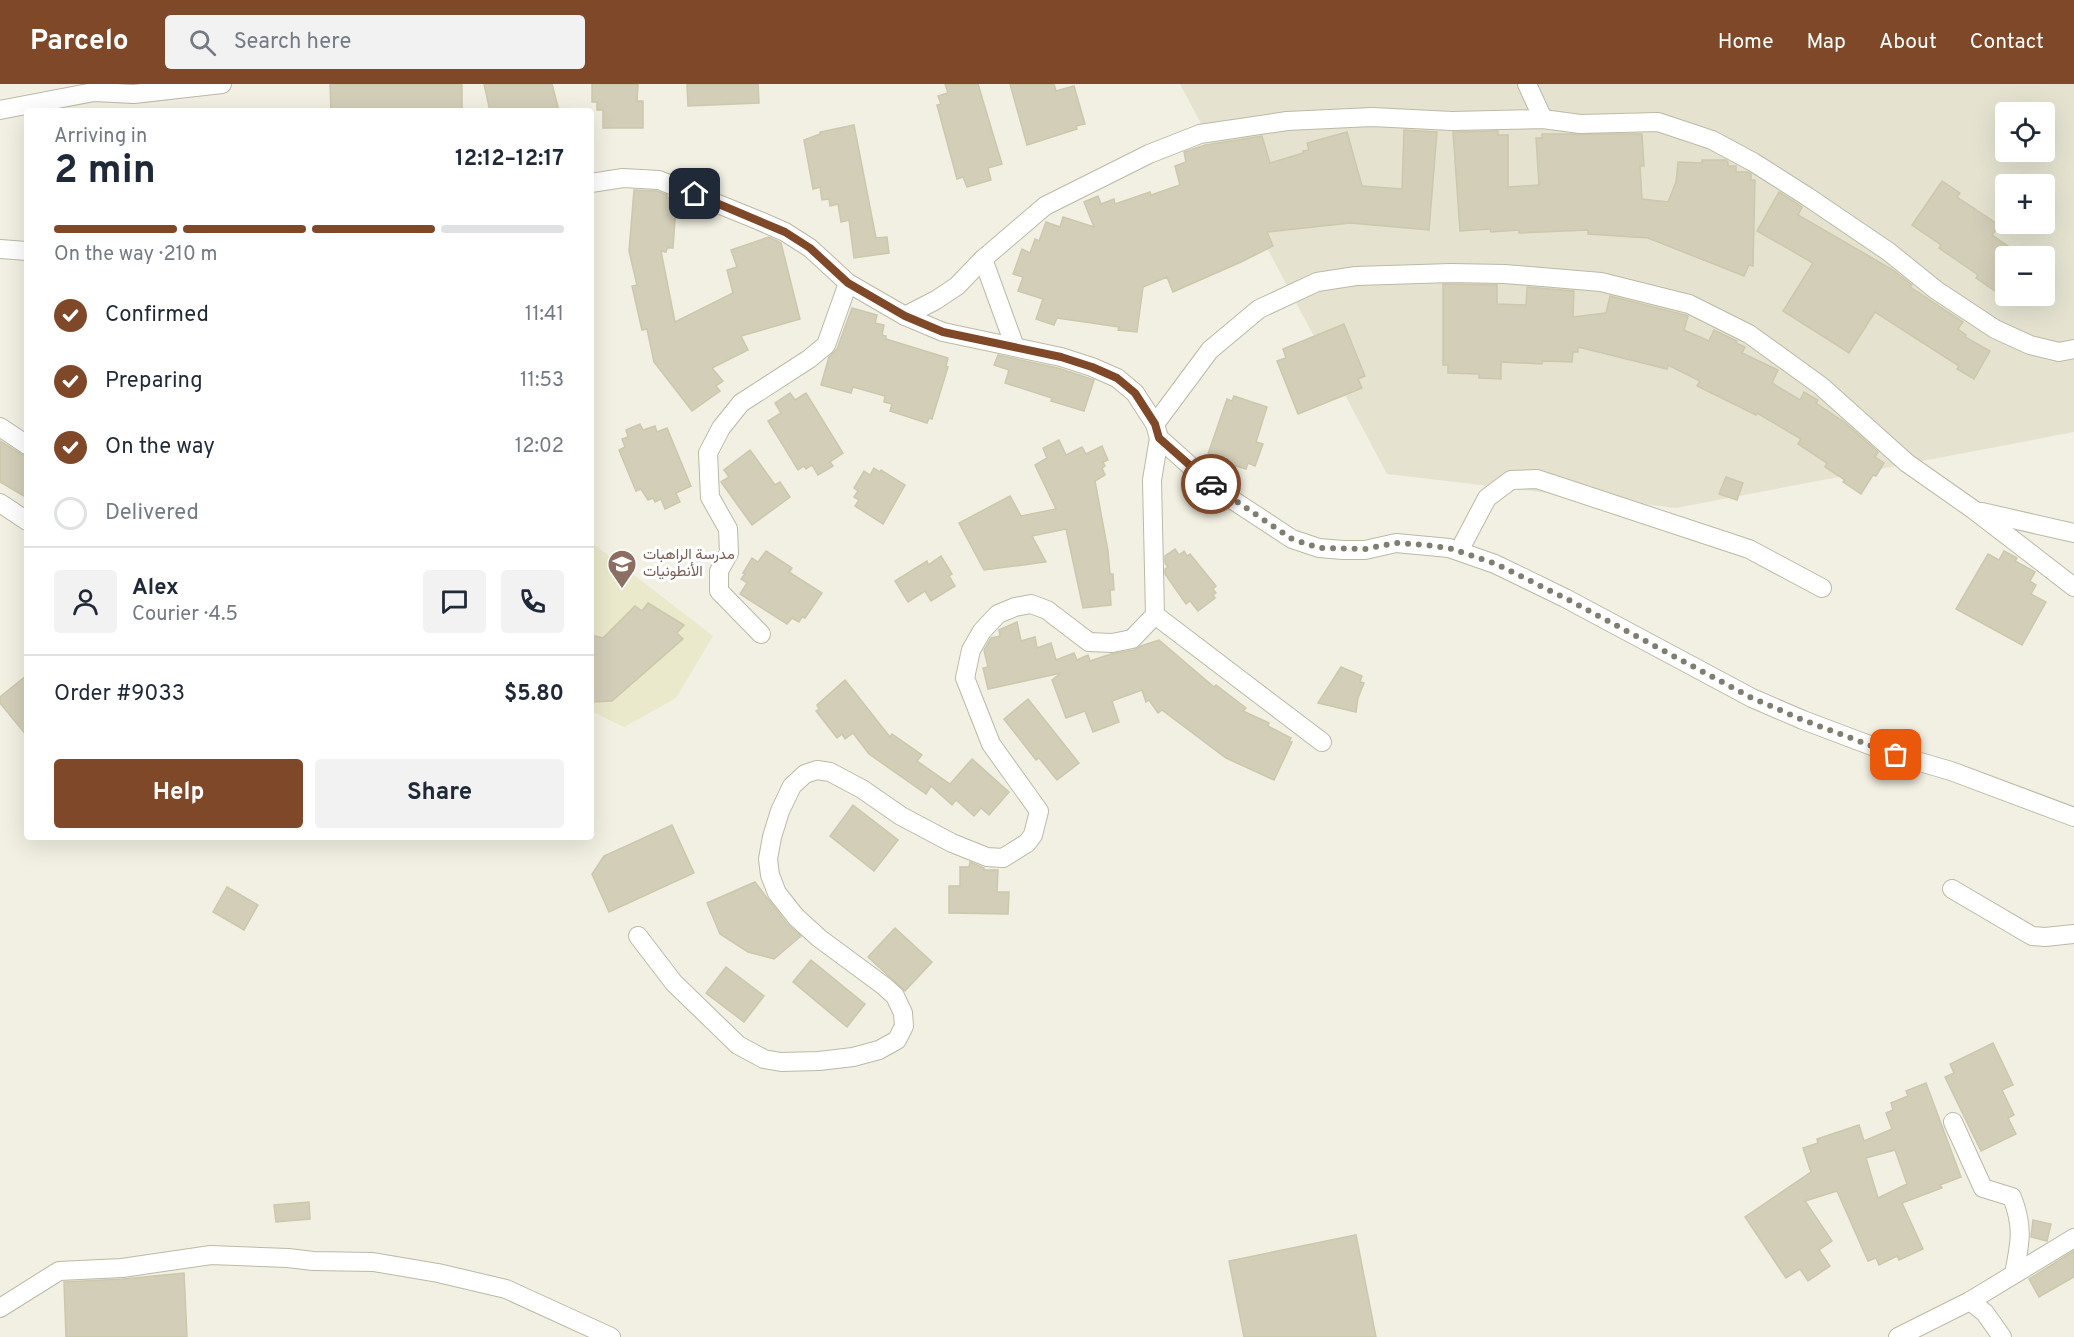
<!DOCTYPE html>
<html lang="en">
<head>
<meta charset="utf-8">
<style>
	:root { --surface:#fff; --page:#f2f2f3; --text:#1f2937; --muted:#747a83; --line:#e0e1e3; --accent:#7f4828 }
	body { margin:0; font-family:Overpass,Vazirmatn,sans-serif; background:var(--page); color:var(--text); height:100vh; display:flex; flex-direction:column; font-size:22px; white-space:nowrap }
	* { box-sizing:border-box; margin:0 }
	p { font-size:20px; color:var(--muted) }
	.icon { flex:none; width:33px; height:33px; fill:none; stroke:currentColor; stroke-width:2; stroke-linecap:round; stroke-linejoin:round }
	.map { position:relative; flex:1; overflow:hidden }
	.sheet { position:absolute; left:24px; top:24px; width:570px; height:732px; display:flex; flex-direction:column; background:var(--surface); border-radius:6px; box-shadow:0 6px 24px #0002 }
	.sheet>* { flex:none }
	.fabs { position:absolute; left:1995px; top:18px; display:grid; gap:12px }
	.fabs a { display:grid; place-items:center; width:60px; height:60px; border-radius:6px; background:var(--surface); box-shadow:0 6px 24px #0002; font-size:30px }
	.pin { position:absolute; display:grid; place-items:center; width:51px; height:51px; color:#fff; margin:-26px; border-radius:12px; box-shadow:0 3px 9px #0006 }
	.courier { position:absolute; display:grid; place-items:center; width:60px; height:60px; margin:-30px; border:4px solid #7f4828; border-radius:50%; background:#fff; color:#222; box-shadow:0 2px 8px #0007 }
	.overview em { font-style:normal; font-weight:700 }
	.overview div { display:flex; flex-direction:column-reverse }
	.overview { display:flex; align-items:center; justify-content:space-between; height:102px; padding:0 30px }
	h1 { font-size:39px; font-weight:700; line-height:45px }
	.bar { display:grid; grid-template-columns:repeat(4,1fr); gap:9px 6px; align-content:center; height:72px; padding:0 30px }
	.bar i { height:8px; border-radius:4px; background:var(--line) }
	.bar .active { background:var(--accent) }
	.bar p { grid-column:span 4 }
	.line { display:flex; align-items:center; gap:15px; padding:0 30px; border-top:2px solid var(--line) }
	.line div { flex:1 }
	.round { display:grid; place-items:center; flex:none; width:63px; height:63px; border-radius:6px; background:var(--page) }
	ol { padding:0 30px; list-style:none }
	li { display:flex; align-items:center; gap:18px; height:66px }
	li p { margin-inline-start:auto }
	li .icon { padding:6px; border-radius:50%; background:var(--accent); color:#fff; stroke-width:4 }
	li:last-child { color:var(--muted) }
	li i { width:33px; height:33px; border:3px solid var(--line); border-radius:50% }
	.cta { display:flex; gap:12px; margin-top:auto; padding:12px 30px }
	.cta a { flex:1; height:69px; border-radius:6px; background:var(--accent); color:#fff; font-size:24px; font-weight:700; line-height:69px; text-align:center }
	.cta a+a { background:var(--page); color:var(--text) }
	header { display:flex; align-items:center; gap:36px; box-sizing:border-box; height:84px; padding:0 30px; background:var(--accent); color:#fff }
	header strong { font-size:28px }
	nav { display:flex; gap:33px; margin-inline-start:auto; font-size:21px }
	.search { width:420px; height:54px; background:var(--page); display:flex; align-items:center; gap:15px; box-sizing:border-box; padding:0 21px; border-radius:6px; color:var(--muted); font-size:22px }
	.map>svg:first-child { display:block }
</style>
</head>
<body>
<header>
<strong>Parcelo</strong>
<div class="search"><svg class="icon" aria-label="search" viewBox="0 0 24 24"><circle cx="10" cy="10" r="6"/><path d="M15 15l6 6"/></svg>Search here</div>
<nav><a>Home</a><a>Map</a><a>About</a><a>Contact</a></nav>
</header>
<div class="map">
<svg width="2074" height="1253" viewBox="0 0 2074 1253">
	<rect width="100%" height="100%" fill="#f1f0e2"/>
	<path fill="#e5e3d0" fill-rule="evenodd" d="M1180,0H2074V348L1676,424L1387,390ZM2006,28H2044V68H2006ZM2006,100H2044V140H2006ZM2006,172H2044V212H2006Z"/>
	<path fill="#eae9cc" d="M591,458L713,552L676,614L624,643L591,627Z"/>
	<g fill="#d2ceb8" stroke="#ccc8ac" stroke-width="1.5" fill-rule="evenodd">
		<path d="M330,0H462V27H331Z"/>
		<path d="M484,0H552L559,27H490Z"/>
		<path d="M592,0H638L637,17H643V44H603V26H597V18H592Z"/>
		<path d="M687,0H758L759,19L688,22Z"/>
		<path d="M945,0H978L1002,80L988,84L991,96L967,103L963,93L957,95L937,21L941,20L938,12L948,9Z"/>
		<path d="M1010,0H1054L1056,7L1074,2L1085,40L1076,42L1077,45L1027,61Z"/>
		<path d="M854,41L876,154L887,153L889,169L854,174L849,136L841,138L838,120L830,122L829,115L822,116L820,103L813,105L804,56L820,50V48Z"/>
		<path d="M1404,46L1437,48L1429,146L1350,139L1267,148L1273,162L1241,178L1173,208L1167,193L1143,203L1137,248L1118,246L1119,243L1057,234L1054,241L1036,235L1043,215L1018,207L1023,193L1013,190L1022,165L1030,169L1035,155L1039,157L1046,138L1060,143L1063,133L1094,143L1084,118L1098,112L1101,120L1114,115L1115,120L1150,108L1151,111L1180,101L1175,82L1186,78L1184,68L1205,61L1262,52L1270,79L1303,69V67L1309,66L1307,59L1347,48L1362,102L1402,105Z"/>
		<path d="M1498,47V51H1508V103L1539,101L1536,54H1542V50H1642L1644,82H1640L1642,115L1668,118L1676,98L1678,78L1702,79V76H1726L1728,78V82H1736V88H1748L1751,90V96H1755L1753,182L1749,181L1744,192L1648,154L1588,150V146L1519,149V146L1491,148L1490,145L1460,147L1453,48Z"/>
		<path d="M1942,97L1960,109L1957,113L1999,141L1992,151L2015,167L2011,172H2006V198L1998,209L1976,194L1978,191L1939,164L1941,161L1912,141Z"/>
		<path d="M634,106L657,107L667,111V113L674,114V121H676L673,164H667L666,168L661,167L675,238L733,209L727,186L737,183L731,166L769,153L781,159L800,235L741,252L748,266L712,284L723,297L716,302L720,307L692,327L654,278L647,245L642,246L632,202L637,201L629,167Z"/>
		<path d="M1779,108L1802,123L1798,131L1893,186L1912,201L1910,203L1963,238L1958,245L1966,251L1965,253L1990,267L1974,295L1957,285L1959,282L1875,228L1849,269L1783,227L1813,179L1757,147Z"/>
		<path d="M1443,200L1497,201V220L1526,221L1527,203L1574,207L1573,233L1606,229L1610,212L1685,231L1688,232L1684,246L1709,257L1714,246L1737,257L1736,259L1745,263L1742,269L1778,286L1772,299L1800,316L1804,308L1818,316L1816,319L1844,338L1878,368L1875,373L1884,379L1876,392L1873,391L1861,410L1843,398L1845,396L1825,383L1827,379L1798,360L1801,355L1757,329L1756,331L1697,302L1700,297L1668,281L1667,285L1578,263V268H1573L1572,278L1542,277V280L1501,278V295L1479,294V290L1448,289V281H1443Z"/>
		<path d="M852,224L877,231L875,239L884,241L882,251L886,252V255L948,274L946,282L948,283L932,335L929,334L927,339L890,327L892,320L884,318L885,312L853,303L851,309L821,301L829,273L837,265Z"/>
		<path d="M1344,240L1365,292L1358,295L1362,304L1298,330L1277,277L1286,274L1283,265Z"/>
		<path d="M998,271L1058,284L1094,296L1084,327L1051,317L1052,314L1005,299L1009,286L994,281Z"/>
		<path d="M790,309L795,316L806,309L843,369L830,378L833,382L818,391L812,381L806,385L804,382L798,386L768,337L781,329L775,319Z"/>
		<path d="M1234,312L1267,323L1256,358L1263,360L1255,382L1248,379L1246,385L1207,373L1227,315L1232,317Z"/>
		<path d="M640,340L643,346L655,342L657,348L667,344L691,402L676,409L680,418L665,425L661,415L655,418L653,414L648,416L641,405L636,407L619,366L625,363L622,355L628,353L626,346Z"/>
		<path d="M1059,356L1066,371L1082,363L1086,370L1102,362L1108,376L1103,378L1105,382L1102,384L1105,391L1095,397L1108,467L1110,490H1113L1114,506H1110L1111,521L1083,524L1066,445L1032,452L1046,478L984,486L959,439L1010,412L1021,432L1056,425L1035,381L1047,374L1043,364Z"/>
		<path d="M0,357L21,370L27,372V414L0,398Z"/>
		<path d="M750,366L775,401L780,398L790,413L752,441L721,398L729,393L724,386Z"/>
		<path d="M874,384L880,388L881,386L905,401L883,440L855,422L859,416L854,413L858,407L854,404L864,387L870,391Z"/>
		<path d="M1726,393L1743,399L1737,416L1719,410Z"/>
		<path d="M1175,465L1179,471L1184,467L1187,472L1190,470L1216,502L1213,505L1216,509L1213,511L1215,514L1198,527L1190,517L1186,520L1165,490V485L1168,483L1165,479V472Z"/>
		<path d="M766,467L792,484L789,488L822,509L805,534L802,533L799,538L792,534L787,540L740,510L747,499L741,495L745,490L743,489L752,474L758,478Z"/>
		<path d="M2004,467L2017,474L2015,477L2035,488L2030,497L2036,501L2031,510L2046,518L2022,561L1956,525L1988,470L1999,476Z"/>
		<path d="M941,472L952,490L949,492L955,502L931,517L925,507L908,518L895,497L927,477L928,481Z"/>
		<path d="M648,519L684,541L677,549L683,555L612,617L591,618V551L603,554L635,522L642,527Z"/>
		<path d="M1017,538L1021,557L1035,553L1037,564L1051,559L1056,576L1074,569L1077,576L1088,571L1090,577L1111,570L1134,566L1141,562L1159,556L1214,603L1216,601L1246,624L1243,627L1269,639L1268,642L1291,654L1289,657L1292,658L1274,696L1226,674L1162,626L1158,629L1149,616L1146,618L1142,606L1112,617L1119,638L1093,648L1085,627L1066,634L1052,596L1061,589L988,605L983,584L988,583L984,566L991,554L1000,552L999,546Z"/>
		<path d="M1341,583L1362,592L1360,598L1364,599L1358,614L1356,628L1318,619Z"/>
		<path d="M27,591V652L0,619V613Z"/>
		<path d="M845,596L890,653L892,650L922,671L917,677L950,700L972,675L1009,708L989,731L981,724L974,732L956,716L952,721L931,702L926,710L869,670L853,649L845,655L842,650L837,654L816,627L819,625L817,621Z"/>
		<path d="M1028,615L1079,679L1057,696L1039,674L1036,676L1004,635Z"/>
		<path d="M853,721L898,756L874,787L830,752Z"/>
		<path d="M672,741L694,789L609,828L592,790L604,772Z"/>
		<path d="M970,778L984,784V786H998L997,808H1009L1008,830L949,829V802H960V783H969Z"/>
		<path d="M755,798L787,840L801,852L774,875L748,868L720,850L707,819Z"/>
		<path d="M227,803L258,821L244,846L213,828Z"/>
		<path d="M895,844L932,878L905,907L868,873Z"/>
		<path d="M811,876L865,920L847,943L793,898Z"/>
		<path d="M726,883L764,912L744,938L706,909Z"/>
		<path d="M1993,959L2013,1001L2002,1006L2014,1031L2008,1034L2016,1050L1981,1067L1945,993L1954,989L1950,980Z"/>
		<path d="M1926,999L1961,1093L1940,1101L1942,1104L1902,1119L1923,1165L1899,1176L1897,1172L1879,1181L1876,1174L1868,1177L1837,1107L1805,1117L1832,1157L1819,1166L1830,1182L1808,1197L1800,1185L1786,1194L1745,1133L1811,1088L1803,1064L1818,1059L1817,1055L1859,1041L1864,1057L1892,1045L1886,1029L1893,1026L1891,1019L1908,1012L1906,1007ZM1895,1066L1907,1100L1878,1114L1866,1074Z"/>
		<path d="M309,1118L310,1135L276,1138L274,1121Z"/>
		<path d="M2033,1136L2051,1140L2047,1157L2031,1153Z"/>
		<path d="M1356,1151L1376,1253H1244L1229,1177Z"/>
		<path d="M2074,1167V1193L2039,1213L2029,1195Z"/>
		<path d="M184,1189L187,1253H66L64,1198L123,1195Z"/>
	</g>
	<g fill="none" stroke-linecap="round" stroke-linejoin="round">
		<g stroke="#bcb9a5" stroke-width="20">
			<g id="minor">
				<path d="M1527,0L1543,35"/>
				<path d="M0,26L94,8L134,10L222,0"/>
				<path d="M591,99L623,94L659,96L760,137L785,148L810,164L848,199L905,232L943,248L1061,273L1092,283L1117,294L1135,309L1155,340L1159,354L1177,370L1216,405L1292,455L1319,464L1343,466H1365L1396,459L1449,464L1495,480L1565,514L1752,614L1803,636L1896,671L1951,687L2074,733"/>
				<path d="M0,165L27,167"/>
				<path d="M983,175L1015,263"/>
				<path d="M905,232L936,216L957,202L983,175L1045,122L1149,70L1200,50L1287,37L1372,33L1452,37L1543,35L1580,40L1658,38L1712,56L1753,78L1808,113L1889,168L1936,206L1995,245L2030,261L2059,268L2074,265"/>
				<path d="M1155,340L1210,266L1259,225L1317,198L1356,192L1451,189L1505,190L1601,198L1689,220L1749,250L1821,302L1907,379L1974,426L2074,503"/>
				<path d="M0,343L27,361"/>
				<path d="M0,419L27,437"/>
				<path d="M1982,428L2074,449"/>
				<path d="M1459,467L1487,414L1511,396L1537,395L1749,465L1822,504"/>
				<path d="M1155,531L1322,658"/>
				<path d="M761,550L719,507V487L729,469L728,445L710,413L708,369L721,344L741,319L809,275L826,261L848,199"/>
				<path d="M1952,805L2032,852L2045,853L2074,850"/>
				<path d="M638,852L674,899L738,961L764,975L781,978L819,977L853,973L879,966L897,956L904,942L903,929L895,912L884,902L819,854L796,833L777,809L770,791L768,775L772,753L780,727L792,702L805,690L817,686L830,688L862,705L901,732L952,759L987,773L1003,774L1027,759L1033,751L1039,727L991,660L965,594L971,566L982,547L998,530L1015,523L1031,520L1047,526L1089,558L1112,559L1132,555L1155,531L1152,396L1159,354"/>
				<path d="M1953,1038L1983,1104L2012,1113C2024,1144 2020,1159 2014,1190"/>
				<path d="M1970,1217L1985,1229L2002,1253"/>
				<path d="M0,1224L59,1187L122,1184L211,1171L288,1174L313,1177L373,1178L438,1189L506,1205L611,1253"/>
				<path d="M1898,1253L1970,1217L2074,1154"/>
			</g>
		</g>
		<use href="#minor" stroke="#fff" stroke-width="18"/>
	</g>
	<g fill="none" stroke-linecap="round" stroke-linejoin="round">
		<path stroke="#7f7e70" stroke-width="6" stroke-dasharray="0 10.8" d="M1211,400L1292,455L1319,464L1365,465L1396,459L1425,461L1449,464L1496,480L1565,514L1752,614L1803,636L1896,671"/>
		<path stroke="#7f4828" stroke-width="8" d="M695,110L785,148L810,164L848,199L905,232L943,248L1061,273L1092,283L1117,294L1135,309L1155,340L1159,354L1211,400"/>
	</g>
	<defs>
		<g id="school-pin" transform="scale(1.5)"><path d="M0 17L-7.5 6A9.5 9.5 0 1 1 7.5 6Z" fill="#8d6e63" stroke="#fff"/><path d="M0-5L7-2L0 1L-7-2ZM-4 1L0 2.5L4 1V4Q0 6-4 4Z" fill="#fff"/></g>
	</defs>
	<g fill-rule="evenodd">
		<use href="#school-pin" x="622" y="480"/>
	</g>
	<g text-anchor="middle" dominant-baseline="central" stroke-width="6" stroke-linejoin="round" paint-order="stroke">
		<g font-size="15" fill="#785e54" stroke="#fff" text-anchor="start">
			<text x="643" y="471">مدرسة الراهبات<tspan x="643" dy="17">الأنطونيات</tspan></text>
		</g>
	</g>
</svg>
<div class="fabs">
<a><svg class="icon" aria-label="locate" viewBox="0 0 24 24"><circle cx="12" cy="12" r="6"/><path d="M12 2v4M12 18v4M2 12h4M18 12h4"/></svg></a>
<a>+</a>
<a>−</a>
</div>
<div class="pin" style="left:1896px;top:671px;background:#ea580c"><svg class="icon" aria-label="bag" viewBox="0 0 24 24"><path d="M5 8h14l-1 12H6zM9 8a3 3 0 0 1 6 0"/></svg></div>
<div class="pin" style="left:695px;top:110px;background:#1f2937"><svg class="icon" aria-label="home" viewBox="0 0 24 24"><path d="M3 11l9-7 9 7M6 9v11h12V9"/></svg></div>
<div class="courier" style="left:1211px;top:400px"><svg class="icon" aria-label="car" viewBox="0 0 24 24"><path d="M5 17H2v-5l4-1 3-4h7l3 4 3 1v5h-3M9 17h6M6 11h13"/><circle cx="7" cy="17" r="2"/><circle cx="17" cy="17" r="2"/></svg></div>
<section class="sheet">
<div class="overview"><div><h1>2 min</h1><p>Arriving in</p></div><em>12:12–12:17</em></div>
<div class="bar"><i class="active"></i><i class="active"></i><i class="active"></i><i></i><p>On the way · 210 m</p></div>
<ol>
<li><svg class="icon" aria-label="check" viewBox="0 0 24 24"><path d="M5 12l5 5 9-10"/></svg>Confirmed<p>11:41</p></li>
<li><svg class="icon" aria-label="check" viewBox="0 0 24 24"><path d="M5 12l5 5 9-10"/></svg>Preparing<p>11:53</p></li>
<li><svg class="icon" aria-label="check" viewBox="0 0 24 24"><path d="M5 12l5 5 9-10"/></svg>On the way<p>12:02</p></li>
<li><i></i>Delivered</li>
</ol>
<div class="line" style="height:108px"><a class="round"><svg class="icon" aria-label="person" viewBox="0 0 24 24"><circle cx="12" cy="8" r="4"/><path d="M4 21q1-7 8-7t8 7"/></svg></a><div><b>Alex</b><p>Courier · 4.5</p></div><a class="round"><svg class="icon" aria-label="chat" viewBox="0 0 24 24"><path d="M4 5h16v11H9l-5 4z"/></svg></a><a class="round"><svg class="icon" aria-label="phone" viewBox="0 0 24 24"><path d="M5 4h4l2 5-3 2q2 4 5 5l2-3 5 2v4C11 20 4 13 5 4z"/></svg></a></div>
<div class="line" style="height:78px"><div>Order #9033</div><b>$5.80</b></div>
<div class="cta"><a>Help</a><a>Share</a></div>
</section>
</div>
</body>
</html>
